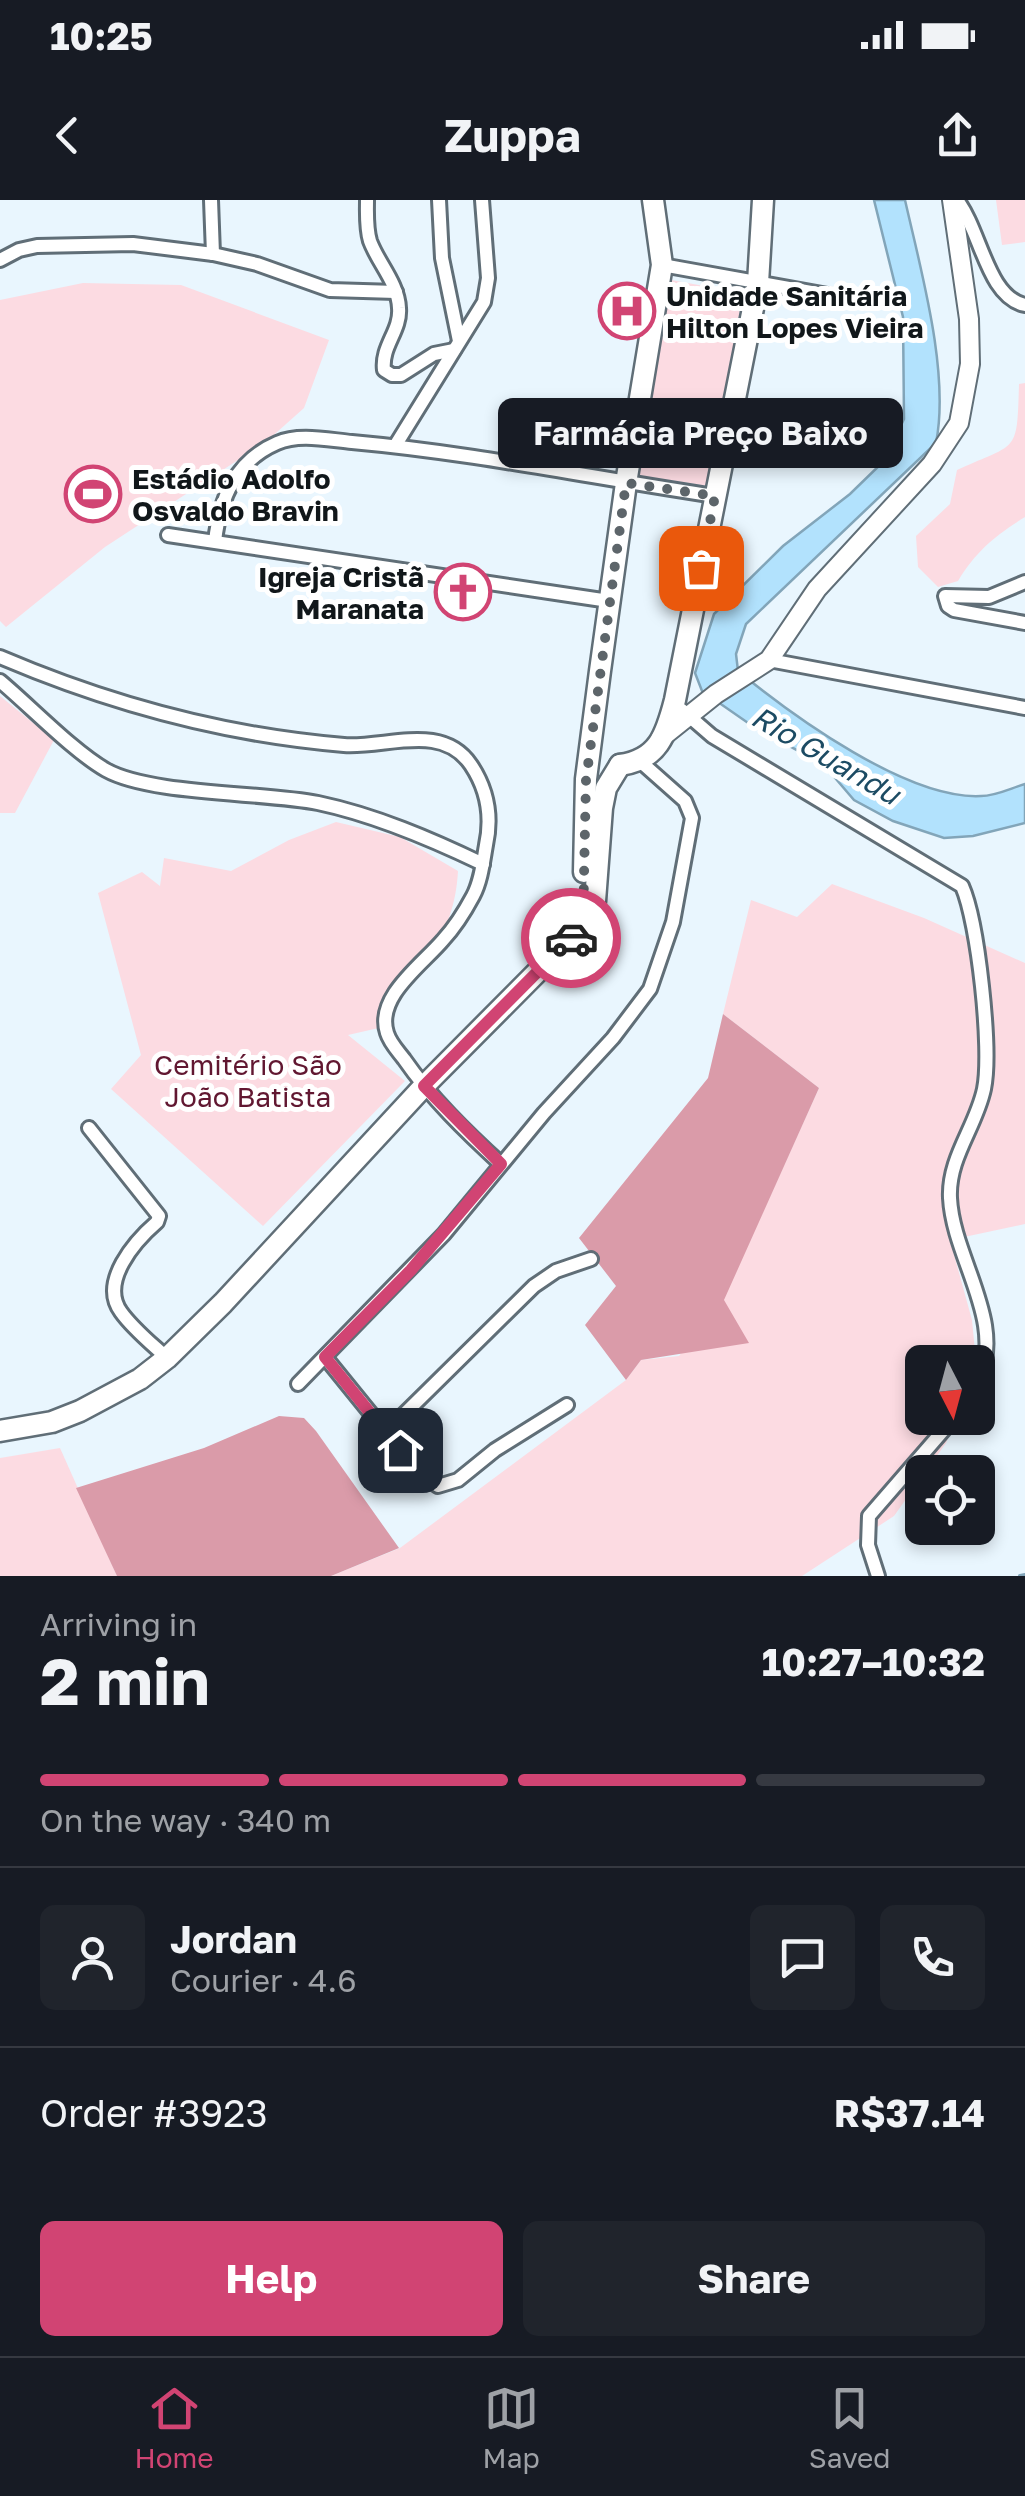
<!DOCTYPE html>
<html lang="en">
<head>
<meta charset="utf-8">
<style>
	:root { --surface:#171b24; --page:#20242c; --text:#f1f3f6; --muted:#9ea1a6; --line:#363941; --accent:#d14473 }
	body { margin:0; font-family:"Golos Text",sans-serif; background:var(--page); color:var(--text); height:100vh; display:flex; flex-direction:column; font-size:38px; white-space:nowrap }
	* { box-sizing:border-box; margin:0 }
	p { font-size:32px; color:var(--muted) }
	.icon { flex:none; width:55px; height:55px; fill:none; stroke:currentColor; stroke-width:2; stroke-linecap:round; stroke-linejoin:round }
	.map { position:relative; height:1376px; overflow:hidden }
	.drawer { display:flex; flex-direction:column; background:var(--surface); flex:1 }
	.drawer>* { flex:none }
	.needle { width:65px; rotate:174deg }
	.buttons { position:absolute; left:905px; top:1145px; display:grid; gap:20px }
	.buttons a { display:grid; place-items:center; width:90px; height:90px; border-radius:15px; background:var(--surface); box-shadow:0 5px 15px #0003; font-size:50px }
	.pin { position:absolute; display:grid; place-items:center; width:85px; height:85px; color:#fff; margin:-42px; border-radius:20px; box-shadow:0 5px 15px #0006 }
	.courier { position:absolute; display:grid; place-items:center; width:100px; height:100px; margin:-50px; border:8px solid #d14473; border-radius:50%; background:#fff; color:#222; box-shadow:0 2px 12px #0007 }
	.bubble { position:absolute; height:70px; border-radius:15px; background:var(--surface); box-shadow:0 5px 15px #0003; font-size:32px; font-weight:700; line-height:70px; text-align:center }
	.overview em { font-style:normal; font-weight:700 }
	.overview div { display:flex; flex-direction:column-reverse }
	.overview { display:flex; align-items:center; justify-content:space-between; height:170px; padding:0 40px }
	h1 { font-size:65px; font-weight:700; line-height:75px }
	.bar { display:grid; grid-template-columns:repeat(4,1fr); gap:15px 10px; align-content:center; height:120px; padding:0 40px }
	.bar i { height:12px; border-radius:8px; background:var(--line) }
	.bar .selected { background:var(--accent) }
	.bar p { grid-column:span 4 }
	.line { display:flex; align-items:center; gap:25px; padding:0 40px; border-top:2px solid var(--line) }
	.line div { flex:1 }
	.round { display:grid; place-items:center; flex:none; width:105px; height:105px; border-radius:15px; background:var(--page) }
	.primary-button { display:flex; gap:20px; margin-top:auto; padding:20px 40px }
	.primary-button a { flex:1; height:115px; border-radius:15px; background:var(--accent); color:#fff; font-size:40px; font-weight:700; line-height:115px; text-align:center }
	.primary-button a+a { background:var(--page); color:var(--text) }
	.status { display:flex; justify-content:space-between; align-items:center; height:70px; padding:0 50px; background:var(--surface); direction:ltr }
	.status svg { height:28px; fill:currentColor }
	header { display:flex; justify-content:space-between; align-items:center; height:130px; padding:0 40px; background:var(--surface); font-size:45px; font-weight:700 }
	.menu { display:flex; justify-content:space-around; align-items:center; height:140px; border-top:2px solid var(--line); background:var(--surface); font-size:28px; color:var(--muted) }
	.menu a { display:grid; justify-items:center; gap:5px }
	.menu .selected { color:var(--accent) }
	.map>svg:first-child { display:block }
</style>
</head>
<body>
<div class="status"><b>10:25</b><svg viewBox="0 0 49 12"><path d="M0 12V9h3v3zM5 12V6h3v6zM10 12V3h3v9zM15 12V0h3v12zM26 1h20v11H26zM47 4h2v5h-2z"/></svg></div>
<header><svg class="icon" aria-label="back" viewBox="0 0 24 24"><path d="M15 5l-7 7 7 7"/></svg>Zuppa<svg class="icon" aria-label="share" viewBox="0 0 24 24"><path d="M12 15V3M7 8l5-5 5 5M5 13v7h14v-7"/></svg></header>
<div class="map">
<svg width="1025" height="1376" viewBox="0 0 1025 1376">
	<rect width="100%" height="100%" fill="#e9f6fe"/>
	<g fill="#fcdbe2">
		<path d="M996,0H1025V42L1002,45Z"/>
		<path d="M671,80L743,93L708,286L637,275Z"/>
		<path d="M83,83L181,85L329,140L304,208L267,241L105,347L6,427L0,421V100Z"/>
		<path d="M1025,183V317C996,335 976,351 958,381L938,387L918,367L916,336L950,304L957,270C1018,242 1017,255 1019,184Z"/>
		<path d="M0,496L54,540L15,613H0Z"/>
		<path d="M336,622L400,637L458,671C454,746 412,766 383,827L348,835L405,881L263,1026L111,889L141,855L98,693L142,672L160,686L164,658L231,671L289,640Z"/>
		<path d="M832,684L924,718L1025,763V1024L950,1040L972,1120L976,1162H922V1218H957L946,1243L894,1316L802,1376H331L400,1348L626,1180L641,1160L679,1156L723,1100L819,888L723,814L751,700L797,717Z"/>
		<path d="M60,1248L117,1376H0V1258Z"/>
	</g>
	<g fill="#da9ba9">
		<path d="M723,814L819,888L724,1100L749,1143L641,1160L626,1180L585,1125L616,1086L579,1038L708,878Z"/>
		<path d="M279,1216L304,1218L316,1231L399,1348L331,1376H117L76,1288L204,1248Z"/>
	</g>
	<path fill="#b2e2fd" stroke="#82a5b9" stroke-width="2.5" d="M874,0H905C921,71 950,173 936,243L746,424L736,454L738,471C793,516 908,600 981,596C996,596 1011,588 1025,584V623L973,636L944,638L893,621L854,600L824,565L751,525L702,491L695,473L714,414L783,346L850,294L884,261L904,219L903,117Z"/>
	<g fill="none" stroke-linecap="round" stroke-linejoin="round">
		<path stroke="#82a5b9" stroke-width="4" d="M1020,1376L1025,1375"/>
		<g stroke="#606e77" stroke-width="18">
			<g id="street">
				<path d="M211,0L213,54"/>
				<path d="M367,0C367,13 366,28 370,41C378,63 398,83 399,108C401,131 381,146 384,170L392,175H401L434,154L454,150"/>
				<path d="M439,0L442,58L459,141"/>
				<path d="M957,0C981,31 987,97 1025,105"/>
				<path d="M0,60L19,50L37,46L133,44L213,54L257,64L330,90L396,92"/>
				<path d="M662,65L850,99"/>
				<path d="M395,246L484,102L488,78L482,0"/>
				<path d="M168,335L609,401"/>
				<path d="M215,341C220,299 235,261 277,243C299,233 329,240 352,242C474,253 594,278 715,296"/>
				<path d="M1025,382L989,397L945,396L948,406L954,410L1025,423"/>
				<path d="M0,457C110,504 224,535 344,545C387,548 442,522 471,565C487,589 492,617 486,645C483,662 481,681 473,696C465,711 455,727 443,740C423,764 375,797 387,833C390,843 398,851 404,859C431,898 466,932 501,964"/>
				<path d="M769,460L1025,508"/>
				<path d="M0,481C31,507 73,551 106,570C151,595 262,592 318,603C375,615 431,639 483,664"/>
				<path d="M682,510L712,536L962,686C978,722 992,850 984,889C976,927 948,958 950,998C953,1059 1007,1122 978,1182"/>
				<path d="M89,928L159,1016L157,1022C135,1041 99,1082 121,1112C133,1129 152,1144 167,1158"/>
				<path d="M325,1157L419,1273L438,1286L458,1280L495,1250L567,1205"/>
				<path d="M298,1184L444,1034L544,913L613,838L650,789L673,722L692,618L685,601L641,562"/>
				<path d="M385,1233L534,1086L556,1071L591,1059"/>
				<path d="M878,1376L868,1345L869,1316L954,1218"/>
			</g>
		</g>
		<g stroke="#606e77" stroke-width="22">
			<path id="secondary" d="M661,538L716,494L769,460L817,389L932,264L959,223L970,164L969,119L952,0"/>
		</g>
		<g stroke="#606e77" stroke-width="25">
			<g id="primary">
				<path d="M620,565C658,560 666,535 675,500L758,83L763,0"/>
				<path d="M584,672L586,579L600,471L626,283L662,65L653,0"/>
				<path d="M0,1231L52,1222L80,1211L140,1179L167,1158L223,1103L424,886L575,734L595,701L602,608L606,588L620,565"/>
			</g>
		</g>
		<use href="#street" stroke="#fff" stroke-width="12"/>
		<use href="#secondary" stroke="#fff" stroke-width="18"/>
		<use href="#primary" stroke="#fff" stroke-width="20"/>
	</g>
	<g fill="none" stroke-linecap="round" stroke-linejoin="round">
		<path stroke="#5d656a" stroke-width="10" stroke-dasharray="0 18" d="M571,738L583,725L586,580L626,283L715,296L701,368"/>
		<path stroke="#d14473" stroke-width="12" d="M400,1250L325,1157L411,1070L501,964L424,886L571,738"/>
	</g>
	<defs>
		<g id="hospital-ring" transform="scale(2.875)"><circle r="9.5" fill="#fff" stroke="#d14473" stroke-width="1.5"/><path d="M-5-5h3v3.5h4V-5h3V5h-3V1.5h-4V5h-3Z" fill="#d14473"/></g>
		<g id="stadium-ring" transform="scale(2.875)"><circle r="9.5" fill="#fff" stroke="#d14473" stroke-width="1.5"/><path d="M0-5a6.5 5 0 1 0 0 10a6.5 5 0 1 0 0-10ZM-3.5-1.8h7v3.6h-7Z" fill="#d14473"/></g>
		<g id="church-ring" transform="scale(2.875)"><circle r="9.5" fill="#fff" stroke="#d14473" stroke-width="1.5"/><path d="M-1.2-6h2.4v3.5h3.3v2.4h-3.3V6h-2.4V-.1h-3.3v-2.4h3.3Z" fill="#d14473"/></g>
	</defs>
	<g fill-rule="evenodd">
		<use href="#hospital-ring" x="627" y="111"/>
		<use href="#stadium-ring" x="93" y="294"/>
		<use href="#church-ring" x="463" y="392"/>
	</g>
	<g text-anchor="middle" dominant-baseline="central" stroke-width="10" stroke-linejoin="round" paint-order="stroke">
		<g font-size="28" font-weight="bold" fill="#11171a" stroke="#fff" text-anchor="start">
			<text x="666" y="95">Unidade Sanitária<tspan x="666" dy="32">Hilton Lopes Vieira</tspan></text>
			<text x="132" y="278">Estádio Adolfo<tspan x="132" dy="32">Osvaldo Bravin</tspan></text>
			<text x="424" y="376" text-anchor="end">Igreja Cristã<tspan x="424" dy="32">Maranata</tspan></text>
		</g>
		<g font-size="28" fill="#611731" stroke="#fff">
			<text x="248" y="864">Cemitério São<tspan x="248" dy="32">João Batista</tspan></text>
		</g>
		<g font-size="30" font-style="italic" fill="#1c4b63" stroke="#fff">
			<text transform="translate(826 555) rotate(30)">Rio Guandu</text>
		</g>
	</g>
</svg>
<div class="buttons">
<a><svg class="needle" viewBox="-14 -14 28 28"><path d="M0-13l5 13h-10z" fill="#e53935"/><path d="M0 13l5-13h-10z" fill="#9ea1a6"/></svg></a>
<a><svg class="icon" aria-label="locate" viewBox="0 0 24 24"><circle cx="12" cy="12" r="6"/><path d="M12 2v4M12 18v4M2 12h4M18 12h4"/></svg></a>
</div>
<div class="pin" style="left:701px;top:368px;background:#ea580c"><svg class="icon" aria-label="bag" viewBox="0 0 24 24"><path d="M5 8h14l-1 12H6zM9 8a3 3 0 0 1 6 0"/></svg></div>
<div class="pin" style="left:400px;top:1250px;background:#1f2937"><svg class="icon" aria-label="home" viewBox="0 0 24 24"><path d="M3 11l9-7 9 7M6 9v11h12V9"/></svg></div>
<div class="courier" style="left:571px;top:738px"><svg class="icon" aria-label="car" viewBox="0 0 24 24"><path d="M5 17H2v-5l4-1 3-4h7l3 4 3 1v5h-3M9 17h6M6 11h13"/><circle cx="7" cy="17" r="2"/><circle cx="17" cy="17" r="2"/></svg></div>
<div class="bubble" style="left:498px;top:198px;width:405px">Farmácia Preço Baixo</div>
</div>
<section class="drawer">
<div class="overview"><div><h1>2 min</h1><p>Arriving in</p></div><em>10:27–10:32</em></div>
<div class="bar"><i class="selected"></i><i class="selected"></i><i class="selected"></i><i></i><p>On the way · 340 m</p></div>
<div class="line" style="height:180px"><a class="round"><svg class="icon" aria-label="person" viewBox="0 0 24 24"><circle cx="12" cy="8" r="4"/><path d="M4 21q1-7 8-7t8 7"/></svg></a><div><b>Jordan</b><p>Courier · 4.6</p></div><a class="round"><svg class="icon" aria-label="chat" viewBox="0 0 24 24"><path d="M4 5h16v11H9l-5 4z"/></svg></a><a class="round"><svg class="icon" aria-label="phone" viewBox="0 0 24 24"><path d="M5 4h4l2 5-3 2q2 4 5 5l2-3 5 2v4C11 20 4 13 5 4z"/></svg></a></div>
<div class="line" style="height:130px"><div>Order #3923</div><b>R$37.14</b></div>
<div class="primary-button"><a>Help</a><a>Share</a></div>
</section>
<nav class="menu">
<a class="selected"><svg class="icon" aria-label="home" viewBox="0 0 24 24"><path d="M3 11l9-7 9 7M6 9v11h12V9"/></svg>Home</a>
<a><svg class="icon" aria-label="map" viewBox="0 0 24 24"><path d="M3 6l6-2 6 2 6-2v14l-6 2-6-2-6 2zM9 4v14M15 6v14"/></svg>Map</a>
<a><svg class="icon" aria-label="saved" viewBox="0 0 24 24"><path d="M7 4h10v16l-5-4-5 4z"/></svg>Saved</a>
</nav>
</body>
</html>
